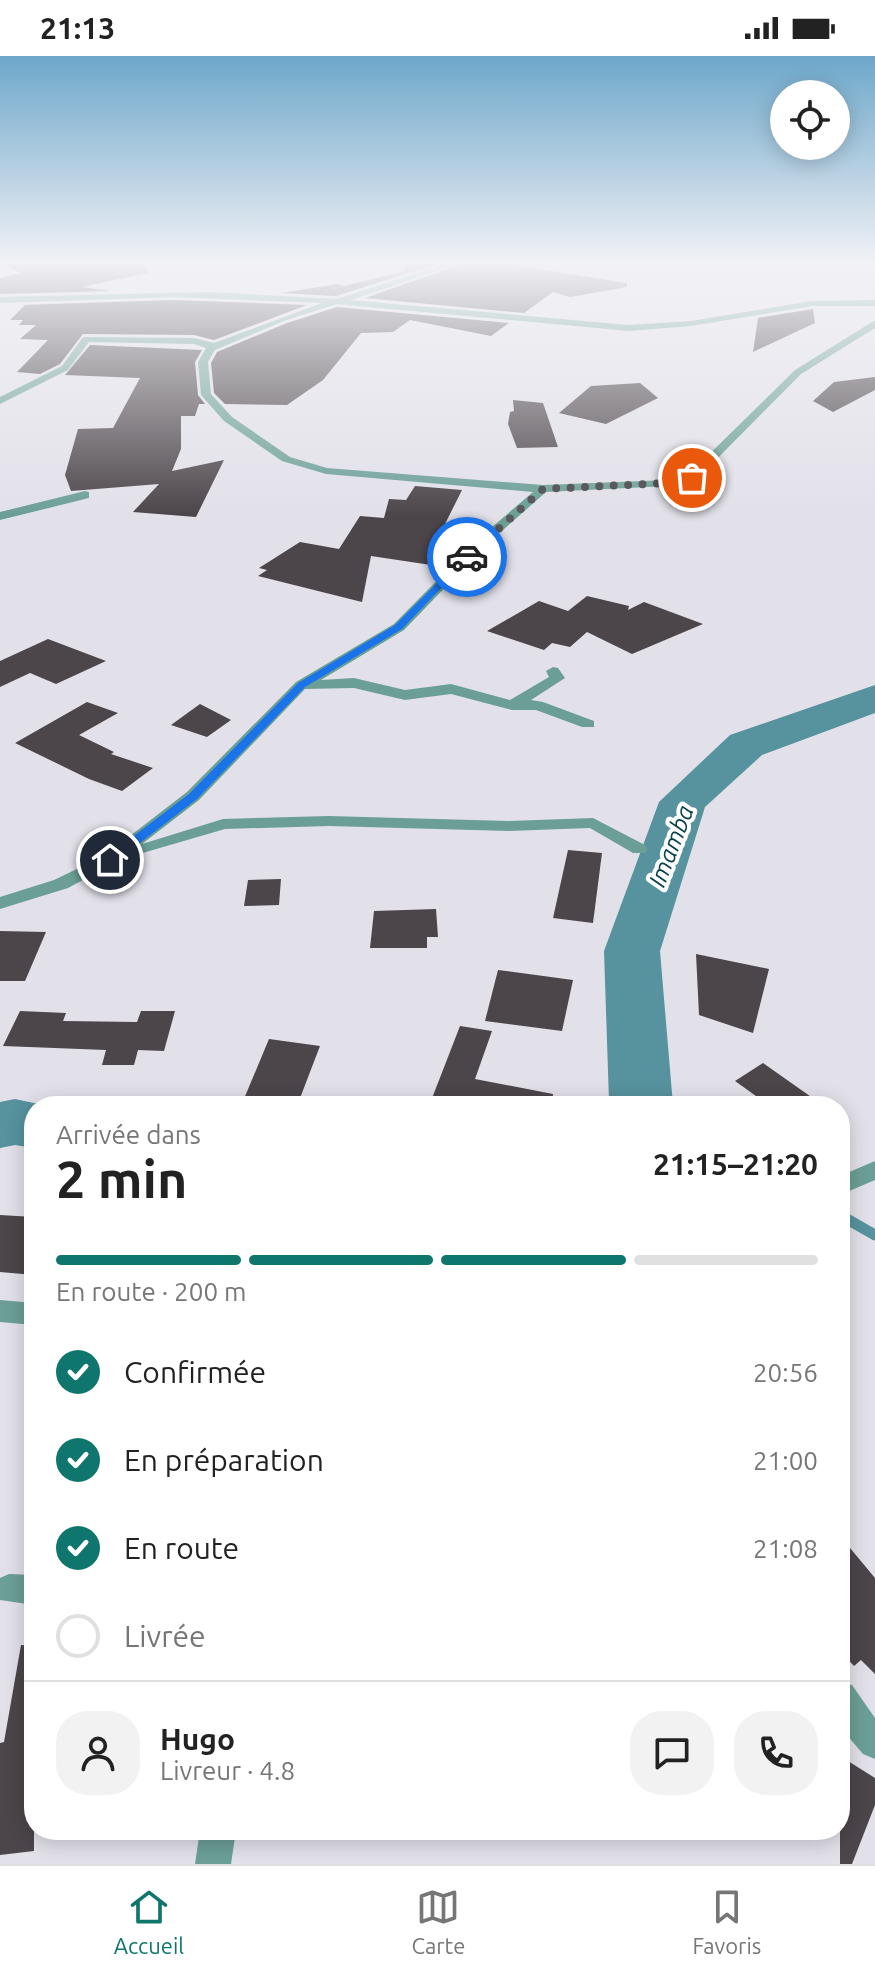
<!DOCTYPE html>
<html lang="fr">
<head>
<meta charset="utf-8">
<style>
	:root { --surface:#fff; --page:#f2f2f2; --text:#222; --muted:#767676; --line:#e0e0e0; --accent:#0f766e }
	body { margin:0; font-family:Ubuntu,sans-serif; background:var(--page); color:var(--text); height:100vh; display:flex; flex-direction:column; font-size:30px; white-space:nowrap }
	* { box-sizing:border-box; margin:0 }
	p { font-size:26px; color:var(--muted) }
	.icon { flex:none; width:44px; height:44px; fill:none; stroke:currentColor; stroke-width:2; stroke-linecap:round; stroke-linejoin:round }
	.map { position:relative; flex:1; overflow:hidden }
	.details { position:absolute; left:24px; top:1040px; width:826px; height:744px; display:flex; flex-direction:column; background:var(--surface); border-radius:32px; box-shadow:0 4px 20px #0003 }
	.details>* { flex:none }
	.buttons { position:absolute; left:770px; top:24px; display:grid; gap:16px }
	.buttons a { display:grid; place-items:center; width:80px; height:80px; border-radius:50%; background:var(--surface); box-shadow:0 4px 20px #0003; font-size:40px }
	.pin { position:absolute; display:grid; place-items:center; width:68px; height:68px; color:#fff; margin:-34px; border:4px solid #fff; border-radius:50%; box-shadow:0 2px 8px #0007 }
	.courier { position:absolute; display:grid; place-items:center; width:80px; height:80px; margin:-40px; border:6px solid #1a73e8; border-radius:50%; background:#fff; color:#222; box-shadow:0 2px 10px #0007 }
	.summary em { font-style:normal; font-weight:600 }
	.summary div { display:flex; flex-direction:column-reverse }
	.summary { display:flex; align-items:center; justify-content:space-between; height:136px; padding:0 32px }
	h1 { font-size:52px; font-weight:600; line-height:60px }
	.bar { display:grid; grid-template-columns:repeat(4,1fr); gap:12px 8px; align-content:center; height:96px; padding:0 32px }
	.bar i { height:10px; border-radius:6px; background:var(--line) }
	.bar .on { background:var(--accent) }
	.bar p { grid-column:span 4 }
	.line { display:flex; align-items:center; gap:20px; padding:0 32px; border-top:2px solid var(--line) }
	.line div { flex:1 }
	.round { display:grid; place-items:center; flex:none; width:84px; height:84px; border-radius:32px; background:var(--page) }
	ol { padding:0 32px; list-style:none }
	li { display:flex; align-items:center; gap:24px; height:88px }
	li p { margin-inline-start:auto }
	li .icon { padding:8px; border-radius:50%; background:var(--accent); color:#fff; stroke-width:4 }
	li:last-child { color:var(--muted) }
	li i { width:44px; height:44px; border:4px solid var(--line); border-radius:50% }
	.status { display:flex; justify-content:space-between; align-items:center; height:56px; padding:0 40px; background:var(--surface); direction:ltr }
	.status svg { height:22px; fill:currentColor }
	.menu { display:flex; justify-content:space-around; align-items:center; height:112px; border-top:2px solid var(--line); background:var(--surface); font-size:22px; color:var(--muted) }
	.menu a { display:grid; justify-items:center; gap:4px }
	.menu .on { color:var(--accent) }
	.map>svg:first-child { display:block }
</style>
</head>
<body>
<div class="status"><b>21:13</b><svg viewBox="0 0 49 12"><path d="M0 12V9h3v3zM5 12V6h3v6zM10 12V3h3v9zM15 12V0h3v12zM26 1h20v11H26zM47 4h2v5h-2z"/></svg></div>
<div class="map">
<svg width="875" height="1808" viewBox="0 0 875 1808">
	<rect width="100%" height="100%" fill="#e2e1ea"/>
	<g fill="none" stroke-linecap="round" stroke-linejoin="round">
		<path stroke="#56939e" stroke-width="11" d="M840,1159L875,1179"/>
		<g fill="#56939e" fill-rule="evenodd">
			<path d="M875,629V657L762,699L705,751L660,895L673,1049L606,1050L609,1045L604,895L659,746L730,679Z"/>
			<path d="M15,1043L48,1050H34V1092L15,1089L0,1092V1046Z"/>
		</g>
	</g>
	<g fill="#4c454a">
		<path d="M0,206H146L147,217L82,231L111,235L0,238V222L20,217Z"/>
		<path d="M406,206H443L336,240L281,237L338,228L344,230L405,215Z"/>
		<path d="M468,206H496L627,227V231L570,241L553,236L524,257L365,242Z"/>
		<path d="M174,244L307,249L214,284L194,279L83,278L60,308L40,318L17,316L48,284L20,283L36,269H19L23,264H10L25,249H20Z"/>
		<path d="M337,251L509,267L491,280L410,264L393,276L361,277L323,324L287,349L225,348L214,337L211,307L217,296L287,267Z"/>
		<path d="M813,253L815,267L753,296L758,262Z"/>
		<path d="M90,289L202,294L195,306L198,339L205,348H199L195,360H181V393L172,415L224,404L196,461L133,456L159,428L71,435L65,419L78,373L113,372L140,322L65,319Z"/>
		<path d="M875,321V334L833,356L813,345L834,326Z"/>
		<path d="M640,327L658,342L606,368L559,357L591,330Z"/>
		<path d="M513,344L543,347L558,391L517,392L508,368L510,356L514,355Z"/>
		<path d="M415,430L462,434L443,472H472L444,507L435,506L431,509L371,500L362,546L258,520L267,514L259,512L300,486L339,493L360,460L384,462L389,443L406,444Z"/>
		<path d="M587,540L629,550L628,554L644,546L703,568L632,598L587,576L570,591L552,587L544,594L487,575L539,545L568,555Z"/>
		<path d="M48,583L106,605L56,628L30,617L0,631V605Z"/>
		<path d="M87,646L118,657L79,679L114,696L111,698L153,712L122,735L89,723L15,687Z"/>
		<path d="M200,648L231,664L207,681L171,669Z"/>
		<path d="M568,794L602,797L593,867L553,862Z"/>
		<path d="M281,823L279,849L244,850L248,824Z"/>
		<path d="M436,853L438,881H427V892H370L374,855Z"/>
		<path d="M0,875L46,876L25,925H0Z"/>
		<path d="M696,898L769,913L753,977L699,959Z"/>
		<path d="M498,914L573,924L562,975L485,965Z"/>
		<path d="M20,955L66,957L63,965L137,966L141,955H175L164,995L138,994L134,1009H102L106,994L3,990Z"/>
		<path d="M460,970L492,975L475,1023L553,1038L552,1050H429Z"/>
		<path d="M269,983L320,990L297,1050H241Z"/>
		<path d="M763,1007L824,1050H770L735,1025Z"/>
		<path d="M0,1159L34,1161V1219L0,1216Z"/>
		<path d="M840,1480L875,1522V1618L861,1604L854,1610L840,1595V1581L850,1573L840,1561Z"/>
		<path d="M21,1589L34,1590V1795L0,1799V1687L4,1686Z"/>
		<path d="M840,1700L875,1722V1749L852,1808H840Z"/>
	</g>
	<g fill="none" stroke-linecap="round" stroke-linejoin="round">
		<g fill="#6b9f96" fill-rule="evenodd">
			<path d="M453,206H465L350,244L629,269L691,265L812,245L875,244V250H812L691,270L629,275L337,248L286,264L215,294L208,306L211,338L232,361L290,401L327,412L543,429L668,424L688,419L795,314L872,266L875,265V272L801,318L696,424L668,430L546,436L486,489L404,574L321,624L354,622L405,634L451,628L510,644L549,621L546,615L553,611L558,612L565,622L531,644L543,646L594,665V671H582L536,654H512L451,638L405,644L354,632L305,633L199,744L142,788L223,763L329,760L509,765L593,762L645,789L648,793L645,797H633L590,772L509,775L329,770L225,773L122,803L68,832L0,853V841L54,824L104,800L187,736L296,626L394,568L478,483L533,436L326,418L282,405L224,365L201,339L198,306L206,292L194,288L89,286L68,314L0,348V341L62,310L83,281L194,282L214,287L322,247L174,241L0,247V241L209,236L336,243Z"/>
			<path d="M85,435L89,436V442L0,464V456Z"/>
			<path d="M875,1105V1124L840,1139V1120Z"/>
			<path d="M0,1244L34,1247V1269L0,1266Z"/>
			<path d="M9,1518L34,1519V1549L0,1544V1522Z"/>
			<path d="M840,1625L852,1629L875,1662V1703L863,1698L840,1671Z"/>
			<path d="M200,1774H236L231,1808H195Z"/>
		</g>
	</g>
	<linearGradient id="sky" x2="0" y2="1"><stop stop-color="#6da7ca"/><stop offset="0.45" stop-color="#f2f2f6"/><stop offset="1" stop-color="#f2f2f6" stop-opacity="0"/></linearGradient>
	<rect width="875" height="459" fill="url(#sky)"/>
	<path fill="#1a73e8" d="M464,500L471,501L402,573L305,631L197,743L114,807H106V801L189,738L298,627L395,569Z"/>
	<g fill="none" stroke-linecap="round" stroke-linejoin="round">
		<path stroke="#5a595e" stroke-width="8" stroke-dasharray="0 14.4" d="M467,501L543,433L668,427L692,422"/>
	</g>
	<g text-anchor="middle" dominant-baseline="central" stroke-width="8" stroke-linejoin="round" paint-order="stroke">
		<g font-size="24" font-style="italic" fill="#08434c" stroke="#fff">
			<text transform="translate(671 790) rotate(-69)">Imamba</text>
		</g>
	</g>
</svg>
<div class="buttons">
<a><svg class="icon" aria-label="locate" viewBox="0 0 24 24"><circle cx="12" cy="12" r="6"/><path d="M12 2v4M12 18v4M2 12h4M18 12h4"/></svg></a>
</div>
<div class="pin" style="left:692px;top:422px;background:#ea580c"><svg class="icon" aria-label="bag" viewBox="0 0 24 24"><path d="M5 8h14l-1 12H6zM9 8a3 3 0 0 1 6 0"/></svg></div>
<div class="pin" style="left:110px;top:804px;background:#1f2937"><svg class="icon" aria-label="home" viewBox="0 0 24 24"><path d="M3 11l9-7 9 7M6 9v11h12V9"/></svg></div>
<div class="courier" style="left:467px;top:501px"><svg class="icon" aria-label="car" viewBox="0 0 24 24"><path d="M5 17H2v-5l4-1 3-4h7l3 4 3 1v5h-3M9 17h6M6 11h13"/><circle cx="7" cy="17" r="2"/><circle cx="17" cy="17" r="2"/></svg></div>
<section class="details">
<div class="summary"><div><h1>2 min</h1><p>Arrivée dans</p></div><em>21:15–21:20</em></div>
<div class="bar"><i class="on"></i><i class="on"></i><i class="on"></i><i></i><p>En route · 200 m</p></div>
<ol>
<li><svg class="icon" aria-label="check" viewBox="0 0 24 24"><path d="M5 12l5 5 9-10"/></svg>Confirmée<p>20:56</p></li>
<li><svg class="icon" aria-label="check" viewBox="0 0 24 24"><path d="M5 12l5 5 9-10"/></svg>En préparation<p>21:00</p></li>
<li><svg class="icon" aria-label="check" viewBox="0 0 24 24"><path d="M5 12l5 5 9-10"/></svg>En route<p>21:08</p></li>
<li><i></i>Livrée</li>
</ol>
<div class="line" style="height:144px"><a class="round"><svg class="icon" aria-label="person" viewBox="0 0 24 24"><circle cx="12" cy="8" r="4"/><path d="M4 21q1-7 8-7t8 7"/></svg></a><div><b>Hugo</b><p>Livreur · 4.8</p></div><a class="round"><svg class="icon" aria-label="chat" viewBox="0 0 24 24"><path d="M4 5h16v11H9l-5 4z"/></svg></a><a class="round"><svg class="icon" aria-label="phone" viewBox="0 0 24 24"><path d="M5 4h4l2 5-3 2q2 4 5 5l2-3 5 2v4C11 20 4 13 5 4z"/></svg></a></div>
</section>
</div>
<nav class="menu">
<a class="on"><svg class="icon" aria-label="home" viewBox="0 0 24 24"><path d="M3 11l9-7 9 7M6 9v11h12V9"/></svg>Accueil</a>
<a><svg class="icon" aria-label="map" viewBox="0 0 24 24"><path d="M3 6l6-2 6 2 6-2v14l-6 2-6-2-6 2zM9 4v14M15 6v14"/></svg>Carte</a>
<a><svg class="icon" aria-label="saved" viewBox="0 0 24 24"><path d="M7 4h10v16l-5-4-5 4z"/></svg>Favoris</a>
</nav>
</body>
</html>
